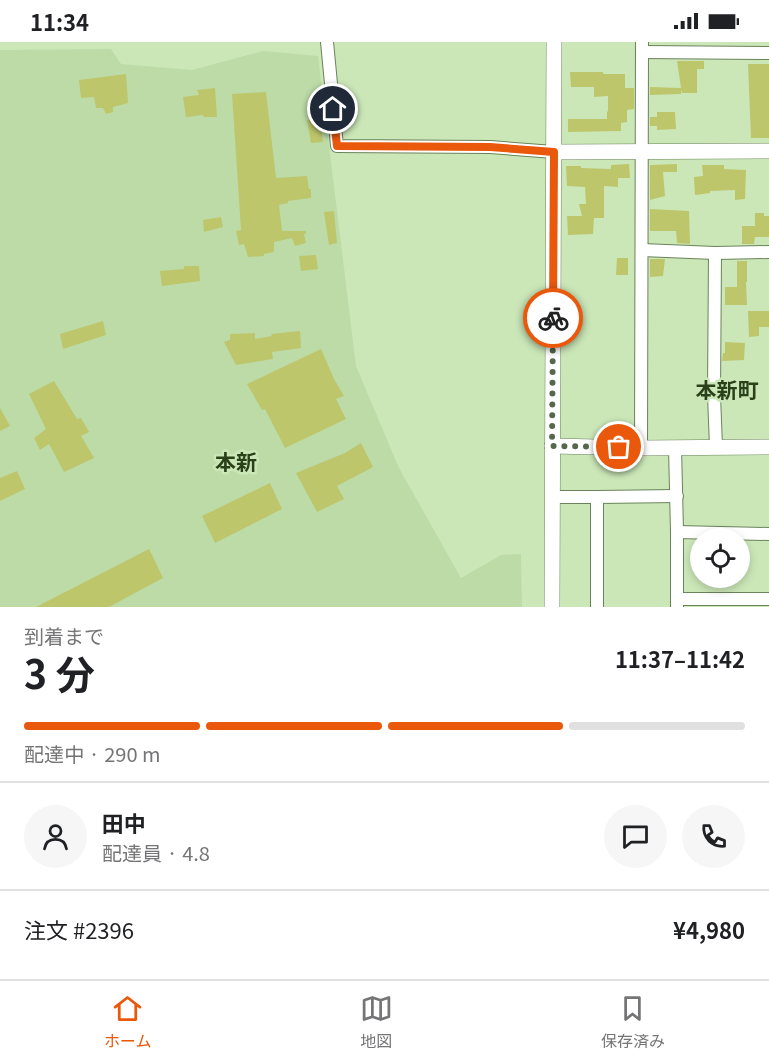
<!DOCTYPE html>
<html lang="ja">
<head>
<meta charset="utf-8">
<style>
	:root { --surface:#fff; --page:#f6f6f6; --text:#202124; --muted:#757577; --line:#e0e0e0; --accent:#ea580c }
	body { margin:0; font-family:Georgia,"Noto Sans JP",serif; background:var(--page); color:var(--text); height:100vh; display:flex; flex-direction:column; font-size:22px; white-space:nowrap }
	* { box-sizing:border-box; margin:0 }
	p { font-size:20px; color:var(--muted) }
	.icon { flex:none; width:33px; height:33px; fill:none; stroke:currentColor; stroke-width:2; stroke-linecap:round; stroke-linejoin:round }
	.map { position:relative; height:565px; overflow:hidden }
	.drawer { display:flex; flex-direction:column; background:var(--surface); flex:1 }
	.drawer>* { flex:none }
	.controls { position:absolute; left:690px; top:486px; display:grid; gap:12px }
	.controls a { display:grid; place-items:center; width:60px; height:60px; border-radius:50%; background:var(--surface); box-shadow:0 3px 9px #0003; font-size:30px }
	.pin { position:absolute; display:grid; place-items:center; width:51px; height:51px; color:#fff; margin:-26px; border:3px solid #fff; border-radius:50%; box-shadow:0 2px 6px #0007 }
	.courier { position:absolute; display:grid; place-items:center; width:60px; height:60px; margin:-30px; border:4px solid #ea580c; border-radius:50%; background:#fff; color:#222; box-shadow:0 2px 8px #0007 }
	.head em { font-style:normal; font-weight:700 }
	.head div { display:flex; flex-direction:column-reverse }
	.head { display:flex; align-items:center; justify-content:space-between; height:102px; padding:0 24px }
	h1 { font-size:39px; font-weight:700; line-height:45px }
	.bar { display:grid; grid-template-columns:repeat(4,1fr); gap:9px 6px; align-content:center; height:72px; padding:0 24px }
	.bar i { height:8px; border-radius:4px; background:var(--line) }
	.bar .selected { background:var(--accent) }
	.bar p { grid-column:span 4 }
	.line { display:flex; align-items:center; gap:15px; padding:0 24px; border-top:2px solid var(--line) }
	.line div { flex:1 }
	.round { display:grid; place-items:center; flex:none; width:63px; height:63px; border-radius:32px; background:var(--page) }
	.status { display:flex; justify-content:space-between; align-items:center; height:42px; padding:0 30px; background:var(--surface); direction:ltr }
	.status svg { height:16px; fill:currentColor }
	.menu { display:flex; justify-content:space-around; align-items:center; height:84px; border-top:2px solid var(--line); background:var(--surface); font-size:16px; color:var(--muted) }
	.menu a { display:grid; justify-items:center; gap:3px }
	.menu .selected { color:var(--accent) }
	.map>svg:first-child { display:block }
</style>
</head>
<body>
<div class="status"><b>11:34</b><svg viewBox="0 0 49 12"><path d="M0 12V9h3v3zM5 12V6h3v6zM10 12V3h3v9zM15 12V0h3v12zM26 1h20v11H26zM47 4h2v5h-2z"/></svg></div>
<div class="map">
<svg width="769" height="565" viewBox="0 0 769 565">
	<rect width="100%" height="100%" fill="#cbe7b8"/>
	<path fill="#bcdba7" d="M111,7L121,22L192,28L263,9L318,14L356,324L399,426L461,536L501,513L521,512L522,565H0V8Z"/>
	<g fill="#bec66b">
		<path d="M677,19H704V27H697V51H682L681,48V52L650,53V45L681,46Z"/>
		<path d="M748,22H769V96H751Z"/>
		<path d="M570,30H603V32H625V46H634V67L627,68V80L621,81V89L568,90V77H607V69L608,70V54L594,55V45H571Z"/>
		<path d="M126,32L128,61L113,65V70L106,72L103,66H96L94,55L81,56L79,38Z"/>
		<path d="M215,46L217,75H204L203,73L186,75L183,55L199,53L197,48Z"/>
		<path d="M266,50L276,136L307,134L309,147H311V156L288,159V161L279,163L282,189H306V192H304L306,201L295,204L292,196L274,200V210L264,212V214L248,215L244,202L239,203L236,189L241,188L232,52Z"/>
		<path d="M657,70H675L676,87L657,88V84H650V75H657Z"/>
		<path d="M320,76L323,100L311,101L307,78Z"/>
		<path d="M629,122L630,136H618V145L604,144V176H594L593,192L568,193L567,174H582L579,162H586L585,145L567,144L566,124H581V126L611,127V123Z"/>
		<path d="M677,122V130H663L665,154L650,158V123Z"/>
		<path d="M702,123H724V127L746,128L745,157L735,158V148L710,149V151L695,153L694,135L703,134Z"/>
		<path d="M650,167L689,169L690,202L677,201L676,189H650Z"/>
		<path d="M334,169L337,201L329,203L324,170Z"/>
		<path d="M755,171H764V174H769V195H755L754,202H742V184H755Z"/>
		<path d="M221,175L223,185L204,190L203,178Z"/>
		<path d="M316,213L318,227L301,229L299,214Z"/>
		<path d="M617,216H628V233H616Z"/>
		<path d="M650,217H665L663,234L650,235Z"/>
		<path d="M737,219H747V240H746L747,263H725V245H737Z"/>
		<path d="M184,224H199L200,239L162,244L160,229L184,227Z"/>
		<path d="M748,269H769V285H759V294L749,295Z"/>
		<path d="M103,279L106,293L63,307L60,292Z"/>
		<path d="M300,289L301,306L272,310L273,317L236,323L224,300L230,298V292L255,291V297L272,294L271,292Z"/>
		<path d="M725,300L745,301L744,318L722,319L723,311H725Z"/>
		<path d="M321,307L334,337L344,354L336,357L346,377L285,406L265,367L262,368L247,342Z"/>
		<path d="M54,339L77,377L81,376L89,390L81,394L94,416L64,430L49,402L40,408L34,396L46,387L29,352Z"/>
		<path d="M0,366L10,384L0,389Z"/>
		<path d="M361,401L373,425L337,444L344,457L317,470L296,431L345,411Z"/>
		<path d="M17,429L25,447L0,459V436Z"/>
		<path d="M270,441L282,467L215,501L202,474Z"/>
		<path d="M149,507L163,536L109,565H36Z"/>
	</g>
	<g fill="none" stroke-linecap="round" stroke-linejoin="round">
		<g stroke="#6a8359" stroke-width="14">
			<g id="minor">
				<path d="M327,0L337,104L490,105L554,110"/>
				<path d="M642,10L769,11"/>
				<path d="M642,208L715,211L769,210"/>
				<path d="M715,211L714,353L716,405"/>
				<path d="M675,405L677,490V565"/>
				<path d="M641,406L642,0"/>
				<path d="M552,455H597"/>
				<path d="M677,490L769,492"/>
				<path d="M677,557H769"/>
				<path d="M597,565V455L677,454"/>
			</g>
		</g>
		<g stroke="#6a8359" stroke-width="16">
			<g id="tertiary">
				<path d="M554,110L769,109"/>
				<path d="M552,404L641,406L769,405"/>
				<path d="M552,565L554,0"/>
			</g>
		</g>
		<use href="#minor" stroke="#fff" stroke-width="12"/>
		<use href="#tertiary" stroke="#fff" stroke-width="15"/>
	</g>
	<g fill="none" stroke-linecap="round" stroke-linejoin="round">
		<path stroke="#57674b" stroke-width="6" stroke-dasharray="0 10.8" d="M553,276L552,404L619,405"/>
		<path stroke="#ea580c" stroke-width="8" d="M333,67L337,104L490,105L554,110L553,276"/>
	</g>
	<g text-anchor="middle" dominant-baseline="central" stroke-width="5" stroke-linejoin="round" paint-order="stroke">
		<g font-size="21" font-weight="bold" fill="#2a4018" stroke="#cbe7b8">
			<text x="727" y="347">本新町</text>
			<text x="236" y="419">本新</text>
		</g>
	</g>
</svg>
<div class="controls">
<a><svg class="icon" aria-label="locate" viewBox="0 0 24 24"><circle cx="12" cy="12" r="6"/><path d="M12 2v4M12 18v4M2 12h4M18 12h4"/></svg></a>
</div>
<div class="pin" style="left:619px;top:405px;background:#ea580c"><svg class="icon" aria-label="bag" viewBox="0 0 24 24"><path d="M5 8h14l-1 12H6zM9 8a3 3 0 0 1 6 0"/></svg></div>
<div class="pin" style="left:333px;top:67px;background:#1f2937"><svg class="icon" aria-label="home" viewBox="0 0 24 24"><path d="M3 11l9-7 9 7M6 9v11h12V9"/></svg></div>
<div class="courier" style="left:553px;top:276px"><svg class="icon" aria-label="bike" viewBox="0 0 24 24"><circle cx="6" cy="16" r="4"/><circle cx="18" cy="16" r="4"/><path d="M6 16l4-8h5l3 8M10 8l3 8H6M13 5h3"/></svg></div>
</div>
<section class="drawer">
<div class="head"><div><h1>3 分</h1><p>到着まで</p></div><em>11:37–11:42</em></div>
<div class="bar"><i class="selected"></i><i class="selected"></i><i class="selected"></i><i></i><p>配達中 · 290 m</p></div>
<div class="line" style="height:108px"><a class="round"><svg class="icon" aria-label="person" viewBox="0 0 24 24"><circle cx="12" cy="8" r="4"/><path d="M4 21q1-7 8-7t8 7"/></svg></a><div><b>田中</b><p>配達員 · 4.8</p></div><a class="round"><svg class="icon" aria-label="chat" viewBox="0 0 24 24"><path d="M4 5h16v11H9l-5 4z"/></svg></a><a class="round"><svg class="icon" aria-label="phone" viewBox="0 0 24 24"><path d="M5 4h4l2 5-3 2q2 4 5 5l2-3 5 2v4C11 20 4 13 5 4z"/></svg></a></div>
<div class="line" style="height:78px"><div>注文 #2396</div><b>¥4,980</b></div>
</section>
<nav class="menu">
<a class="selected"><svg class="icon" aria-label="home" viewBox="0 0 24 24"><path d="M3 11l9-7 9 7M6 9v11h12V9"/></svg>ホーム</a>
<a><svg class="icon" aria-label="map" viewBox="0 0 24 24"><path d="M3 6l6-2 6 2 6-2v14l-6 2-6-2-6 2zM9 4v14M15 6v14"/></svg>地図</a>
<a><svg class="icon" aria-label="saved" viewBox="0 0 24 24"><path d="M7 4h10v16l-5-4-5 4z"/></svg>保存済み</a>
</nav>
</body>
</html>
